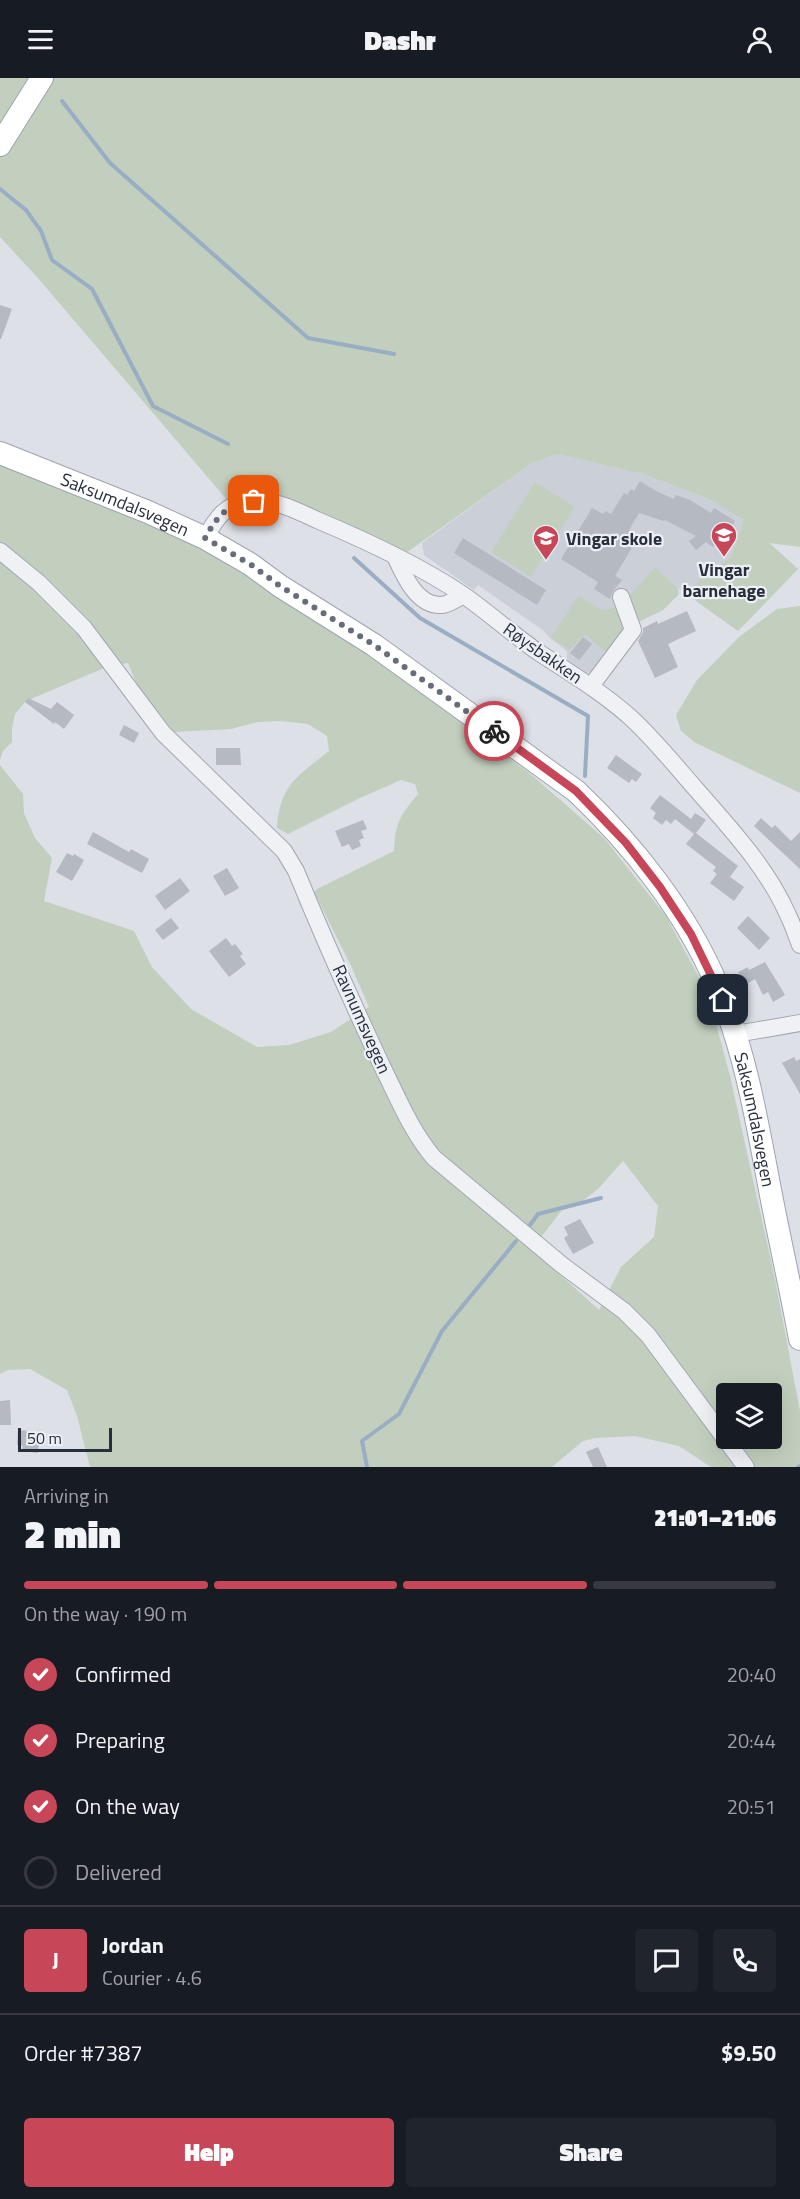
<!DOCTYPE html>
<html lang="en">
<head>
<meta charset="utf-8">
<style>
	:root { --surface:#171b24; --page:#20242c; --text:#f1f3f6; --muted:#9ea1a6; --line:#363941; --accent:#c74657 }
	body { margin:0; font-family:"Titillium Web",sans-serif; background:var(--page); color:var(--text); height:100vh; display:flex; flex-direction:column; font-size:22px; white-space:nowrap }
	* { box-sizing:border-box; margin:0 }
	p { font-size:20px; color:var(--muted) }
	.icon { flex:none; width:33px; height:33px; fill:none; stroke:currentColor; stroke-width:2; stroke-linecap:round; stroke-linejoin:round }
	.map { position:relative; height:1389px; overflow:hidden }
	.side { display:flex; flex-direction:column; background:var(--surface); flex:1 }
	.side>* { flex:none }
	.buttons { position:absolute; left:716px; top:1305px; display:grid; gap:12px }
	.buttons a { display:grid; place-items:center; width:66px; height:66px; border-radius:6px; background:var(--surface); box-shadow:0 6px 24px #0002; font-size:30px }
	.scale { position:absolute; left:18px; bottom:15px; width:94px; box-sizing:border-box; padding-left:6px; border:3px solid #272e3c; border-top:0; font-size:16px; line-height:21px; white-space:nowrap; color:#272e3c; -webkit-text-stroke:4px #eceff4; paint-order:stroke }
	.pin { position:absolute; display:grid; place-items:center; width:51px; height:51px; color:#fff; margin:-26px; border-radius:12px; box-shadow:0 3px 9px #0006 }
	.courier { position:absolute; display:grid; place-items:center; width:60px; height:60px; margin:-30px; border:4px solid #c74657; border-radius:50%; background:#fff; color:#222; box-shadow:0 2px 8px #0007 }
	.overview em { font-style:normal; font-weight:800 }
	.overview div { display:flex; flex-direction:column-reverse }
	.overview { display:flex; align-items:center; justify-content:space-between; height:102px; padding:0 24px }
	h1 { font-size:39px; font-weight:800; line-height:45px }
	.bar { display:grid; grid-template-columns:repeat(4,1fr); gap:9px 6px; align-content:center; height:72px; padding:0 24px }
	.bar i { height:8px; border-radius:4px; background:var(--line) }
	.bar .current { background:var(--accent) }
	.bar p { grid-column:span 4 }
	.line { display:flex; align-items:center; gap:15px; padding:0 24px; border-top:2px solid var(--line) }
	.line div { flex:1 }
	.round { display:grid; place-items:center; flex:none; width:63px; height:63px; border-radius:6px; background:var(--page) }
	ol { padding:0 24px; list-style:none }
	li { display:flex; align-items:center; gap:18px; height:66px }
	li p { margin-inline-start:auto }
	li .icon { padding:6px; border-radius:50%; background:var(--accent); color:#fff; stroke-width:4 }
	li:last-child { color:var(--muted) }
	li i { width:33px; height:33px; border:3px solid var(--line); border-radius:50% }
	.action { display:flex; gap:12px; margin-top:auto; padding:12px 24px }
	.action a { flex:1; height:69px; border-radius:6px; background:var(--accent); color:#fff; font-size:24px; font-weight:800; line-height:69px; text-align:center }
	.action a+a { background:var(--page); color:var(--text) }
	header { display:flex; justify-content:space-between; align-items:center; height:78px; padding:0 24px; background:var(--surface); font-size:27px; font-weight:800 }
	.map>svg:first-child { display:block }
</style>
</head>
<body>
<header><svg class="icon" aria-label="menu" viewBox="0 0 24 24"><path d="M4 6h16M4 12h16M4 18h16"/></svg>Dashr<svg class="icon" aria-label="person" viewBox="0 0 24 24"><circle cx="12" cy="8" r="4"/><path d="M4 21q1-7 8-7t8 7"/></svg></header>
<div class="map">
<svg width="800" height="1389" viewBox="0 0 800 1389">
	<rect width="100%" height="100%" fill="#dde0e6"/>
	<path fill="#cbcfd8" d="M557,376L643,396L711,422L739,437L798,491L738,553L678,510L679,516L663,532L628,549L591,594L584,596L567,587V573L551,561L544,553L478,507L474,512L424,477L422,465L532,385Z"/>
	<g fill="#c2cfbe" fill-rule="evenodd">
		<path d="M0,0H31L0,52Z"/>
		<path d="M50,0H800V469L769,465L798,491L738,553L687,516L702,499L731,479L744,442L711,422L643,396L557,376L532,385L406,475L259,415H242L228,423L37,199L0,159V74Z"/>
		<path d="M0,380L206,471L336,552L528,694L604,760L666,838L708,916L730,998L774,1196L800,1333V1389H711L679,1368L635,1358L596,1360L583,1363L552,1389H90L77,1338L67,1312L30,1291L8,1292L0,1296V687L23,716L24,735L35,760L52,780L44,823L134,853L152,889L191,931L257,969L289,967L331,954L369,929L351,888L314,814L317,811L394,773C395,745 400,738 418,716L415,706L401,702L360,720L288,756L277,750C280,706 298,698 329,673L327,658L308,646L280,643L258,644L231,651L174,654L137,607L128,585L109,588L26,623L15,636L12,650V664L3,673L0,682ZM623,1083L658,1128L654,1159L621,1189L599,1232L532,1171L562,1132L578,1127L599,1110ZM726,1316H771V1360H726Z"/>
		<path d="M535,404L575,429L531,499L491,474Z"/>
		<path d="M655,489L677,510L679,516L663,532L628,549L607,575L585,556L569,572L551,559L578,518C587,521 596,530 604,532C618,535 646,499 655,489Z"/>
		<path d="M800,528V715L694,664L681,653L676,637L697,602L739,559L777,531Z"/>
	</g>
	<g fill="none" stroke-linecap="round" stroke-linejoin="round">
		<g stroke="#99adc5" stroke-width="4">
			<path d="M62,23L110,85L308,260L394,276"/>
			<path d="M0,111L26,132L41,153L52,182L92,211L153,328L228,366"/>
			<path d="M354,480L420,540L588,638L585,698"/>
			<path d="M530,1147L538,1136L601,1120"/>
			<path d="M367,1389L362,1363L399,1336L442,1253L516,1163"/>
			<path d="M798,1389L800,1388"/>
		</g>
	</g>
	<g fill="#b4b9c2">
		<path d="M0,227L12,231L1,261H0Z"/>
		<path d="M640,403L656,413L674,421L676,417L690,422L711,435L714,430L735,443L724,462L719,459L713,469L706,464L696,472L689,463L696,458L665,442L664,443L639,435L629,452L639,458L615,498L622,502L613,513L610,521L594,511L598,504L561,481L592,430L603,436L606,433L611,436L624,415L627,417L631,411L634,413Z"/>
		<path d="M463,460L546,512L537,527L454,475Z"/>
		<path d="M687,533L696,553L668,566L678,589L655,600L638,563L643,554V550L657,543L658,546Z"/>
		<path d="M583,559L592,566L579,582L570,575Z"/>
		<path d="M28,620L51,631L57,624L74,637L64,651L55,644L54,646L25,624Z"/>
		<path d="M124,647L139,655L134,665L119,657Z"/>
		<path d="M216,670H240L241,687H216Z"/>
		<path d="M616,677L642,696L636,704L632,701L629,705L607,690Z"/>
		<path d="M660,717L691,741L695,735L706,742L696,755L738,788L730,799L744,809L734,823L710,805L717,796L713,793L716,789L686,766L694,756L675,741L671,746L666,742L662,747L653,740L656,735L650,730Z"/>
		<path d="M761,740L772,750L775,747L791,763L800,754V791L754,748Z"/>
		<path d="M363,742L367,751L361,753L364,760L359,762L361,768L352,772L349,766L342,769L335,753Z"/>
		<path d="M93,754L129,774L131,771L149,781L142,795L87,766Z"/>
		<path d="M67,775L73,778L74,776L84,782L72,803L56,794Z"/>
		<path d="M227,790L239,810L225,818L213,798Z"/>
		<path d="M180,800L190,813L165,832L155,818Z"/>
		<path d="M748,838L770,860L759,872L737,850Z"/>
		<path d="M171,840L179,850L163,862L155,852Z"/>
		<path d="M226,860L232,868L235,866L243,876L240,878L246,886L229,899L209,873Z"/>
		<path d="M765,884L785,917L773,924L768,914L763,917L755,901L745,907L738,894L748,889L749,892Z"/>
		<path d="M794,979L796,983L800,981V1016L782,985Z"/>
		<path d="M580,1141L594,1165L573,1176L564,1160L568,1157L564,1149Z"/>
		<path d="M10,1322L11,1347H0V1323Z"/>
		<path d="M18,1352L40,1354L38,1375L22,1373L23,1368L17,1367Z"/>
		<path d="M598,1369L607,1389H593L586,1374Z"/>
	</g>
	<g fill="none" stroke-linecap="round" stroke-linejoin="round">
		<g stroke="#a3a7b0" stroke-width="18">
			<g id="minor">
				<path d="M205,460C217,439 226,425 252,423C274,421 298,433 317,442C367,463 417,486 462,516C488,534 512,556 538,574C570,595 602,614 630,639C654,661 674,686 695,710C729,749 767,789 788,837C793,847 796,857 800,867"/>
				<path d="M0,473L39,505L84,550L163,655L284,773L296,793C323,859 352,924 382,988C398,1020 411,1053 434,1080L562,1187L624,1233L648,1257L746,1389"/>
				<path d="M395,478C403,496 417,529 442,527C449,526 457,521 463,517"/>
				<path d="M591,608L633,552L621,519"/>
				<path d="M736,956L800,945"/>
			</g>
		</g>
		<g stroke="#9da4b1" stroke-width="24">
			<g id="major">
				<path d="M0,67L42,0"/>
				<path id="s1" d="M0,375L148,434L205,460L250,486L280,508L374,567L576,713C633,767 686,834 717,907C743,967 755,1032 767,1096C777,1151 790,1206 800,1261"/>
			</g>
		</g>
		<use href="#minor" stroke="#eff1f5" stroke-width="16"/>
		<use href="#major" stroke="#fff" stroke-width="22"/>
	</g>
	<g fill="none" stroke-linecap="round" stroke-linejoin="round">
		<path stroke="#676c78" stroke-width="6" stroke-dasharray="0 10.8" d="M254,423C226,427 219,436 205,460L250,486L280,508L374,567L494,653"/>
		<path stroke="#c74657" stroke-width="8" d="M494,653L576,713L626,765L660,809L691,856L723,922"/>
	</g>
	<defs>
		<g id="school-pin" transform="scale(1.35)"><path d="M0 17L-7.5 6A9.5 9.5 0 1 1 7.5 6Z" fill="#c74657" stroke="#eceff4"/><path d="M0-5L7-2L0 1L-7-2ZM-4 1L0 2.5L4 1V4Q0 6-4 4Z" fill="#fff"/></g>
	</defs>
	<g fill-rule="evenodd">
		<use href="#school-pin" x="724" y="457"/>
		<use href="#school-pin" x="546" y="460"/>
	</g>
	<g text-anchor="middle" dominant-baseline="central" stroke-width="4.5" stroke-linejoin="round" paint-order="stroke">
		<g font-size="18" fill="#272e3c" stroke="#eceff4">
			<text stroke="none"><textPath href="#s1" startOffset="135">Saksumdalsvegen</textPath></text>
			<text transform="translate(543 575) rotate(35)">Røysbakken</text>
			<text transform="translate(362 941) rotate(66)">Ravnumsvegen</text>
			<text stroke="none"><textPath href="#s1" startOffset="1053">Saksumdalsvegen</textPath></text>
		</g>
		<g font-size="18" font-weight="bold" fill="#272e3c" stroke="#eceff4" text-anchor="start">
			<text x="566" y="460">Vingar skole</text>
			<text x="724" y="491" text-anchor="middle">Vingar<tspan x="724" dy="21">barnehage</tspan></text>
		</g>
	</g>
</svg>
<div class="buttons">
<a><svg class="icon" aria-label="layers" viewBox="0 0 24 24"><path d="M12 4l9 5-9 5-9-5zM3 14l9 5 9-5"/></svg></a>
</div>
<div class="scale">50 m</div>
<div class="pin" style="left:254px;top:423px;background:#ea580c"><svg class="icon" aria-label="bag" viewBox="0 0 24 24"><path d="M5 8h14l-1 12H6zM9 8a3 3 0 0 1 6 0"/></svg></div>
<div class="pin" style="left:723px;top:922px;background:#1f2937"><svg class="icon" aria-label="home" viewBox="0 0 24 24"><path d="M3 11l9-7 9 7M6 9v11h12V9"/></svg></div>
<div class="courier" style="left:494px;top:653px"><svg class="icon" aria-label="bike" viewBox="0 0 24 24"><circle cx="6" cy="16" r="4"/><circle cx="18" cy="16" r="4"/><path d="M6 16l4-8h5l3 8M10 8l3 8H6M13 5h3"/></svg></div>
</div>
<section class="side">
<div class="overview"><div><h1>2 min</h1><p>Arriving in</p></div><em>21:01–21:06</em></div>
<div class="bar"><i class="current"></i><i class="current"></i><i class="current"></i><i></i><p>On the way · 190 m</p></div>
<ol>
<li><svg class="icon" aria-label="check" viewBox="0 0 24 24"><path d="M5 12l5 5 9-10"/></svg>Confirmed<p>20:40</p></li>
<li><svg class="icon" aria-label="check" viewBox="0 0 24 24"><path d="M5 12l5 5 9-10"/></svg>Preparing<p>20:44</p></li>
<li><svg class="icon" aria-label="check" viewBox="0 0 24 24"><path d="M5 12l5 5 9-10"/></svg>On the way<p>20:51</p></li>
<li><i></i>Delivered</li>
</ol>
<div class="line" style="height:108px"><b class="round" style="background:var(--accent);color:#fff">J</b><div><b>Jordan</b><p>Courier · 4.6</p></div><a class="round"><svg class="icon" aria-label="chat" viewBox="0 0 24 24"><path d="M4 5h16v11H9l-5 4z"/></svg></a><a class="round"><svg class="icon" aria-label="phone" viewBox="0 0 24 24"><path d="M5 4h4l2 5-3 2q2 4 5 5l2-3 5 2v4C11 20 4 13 5 4z"/></svg></a></div>
<div class="line" style="height:78px"><div>Order #7387</div><b>$9.50</b></div>
<div class="action"><a>Help</a><a>Share</a></div>
</section>
</body>
</html>
